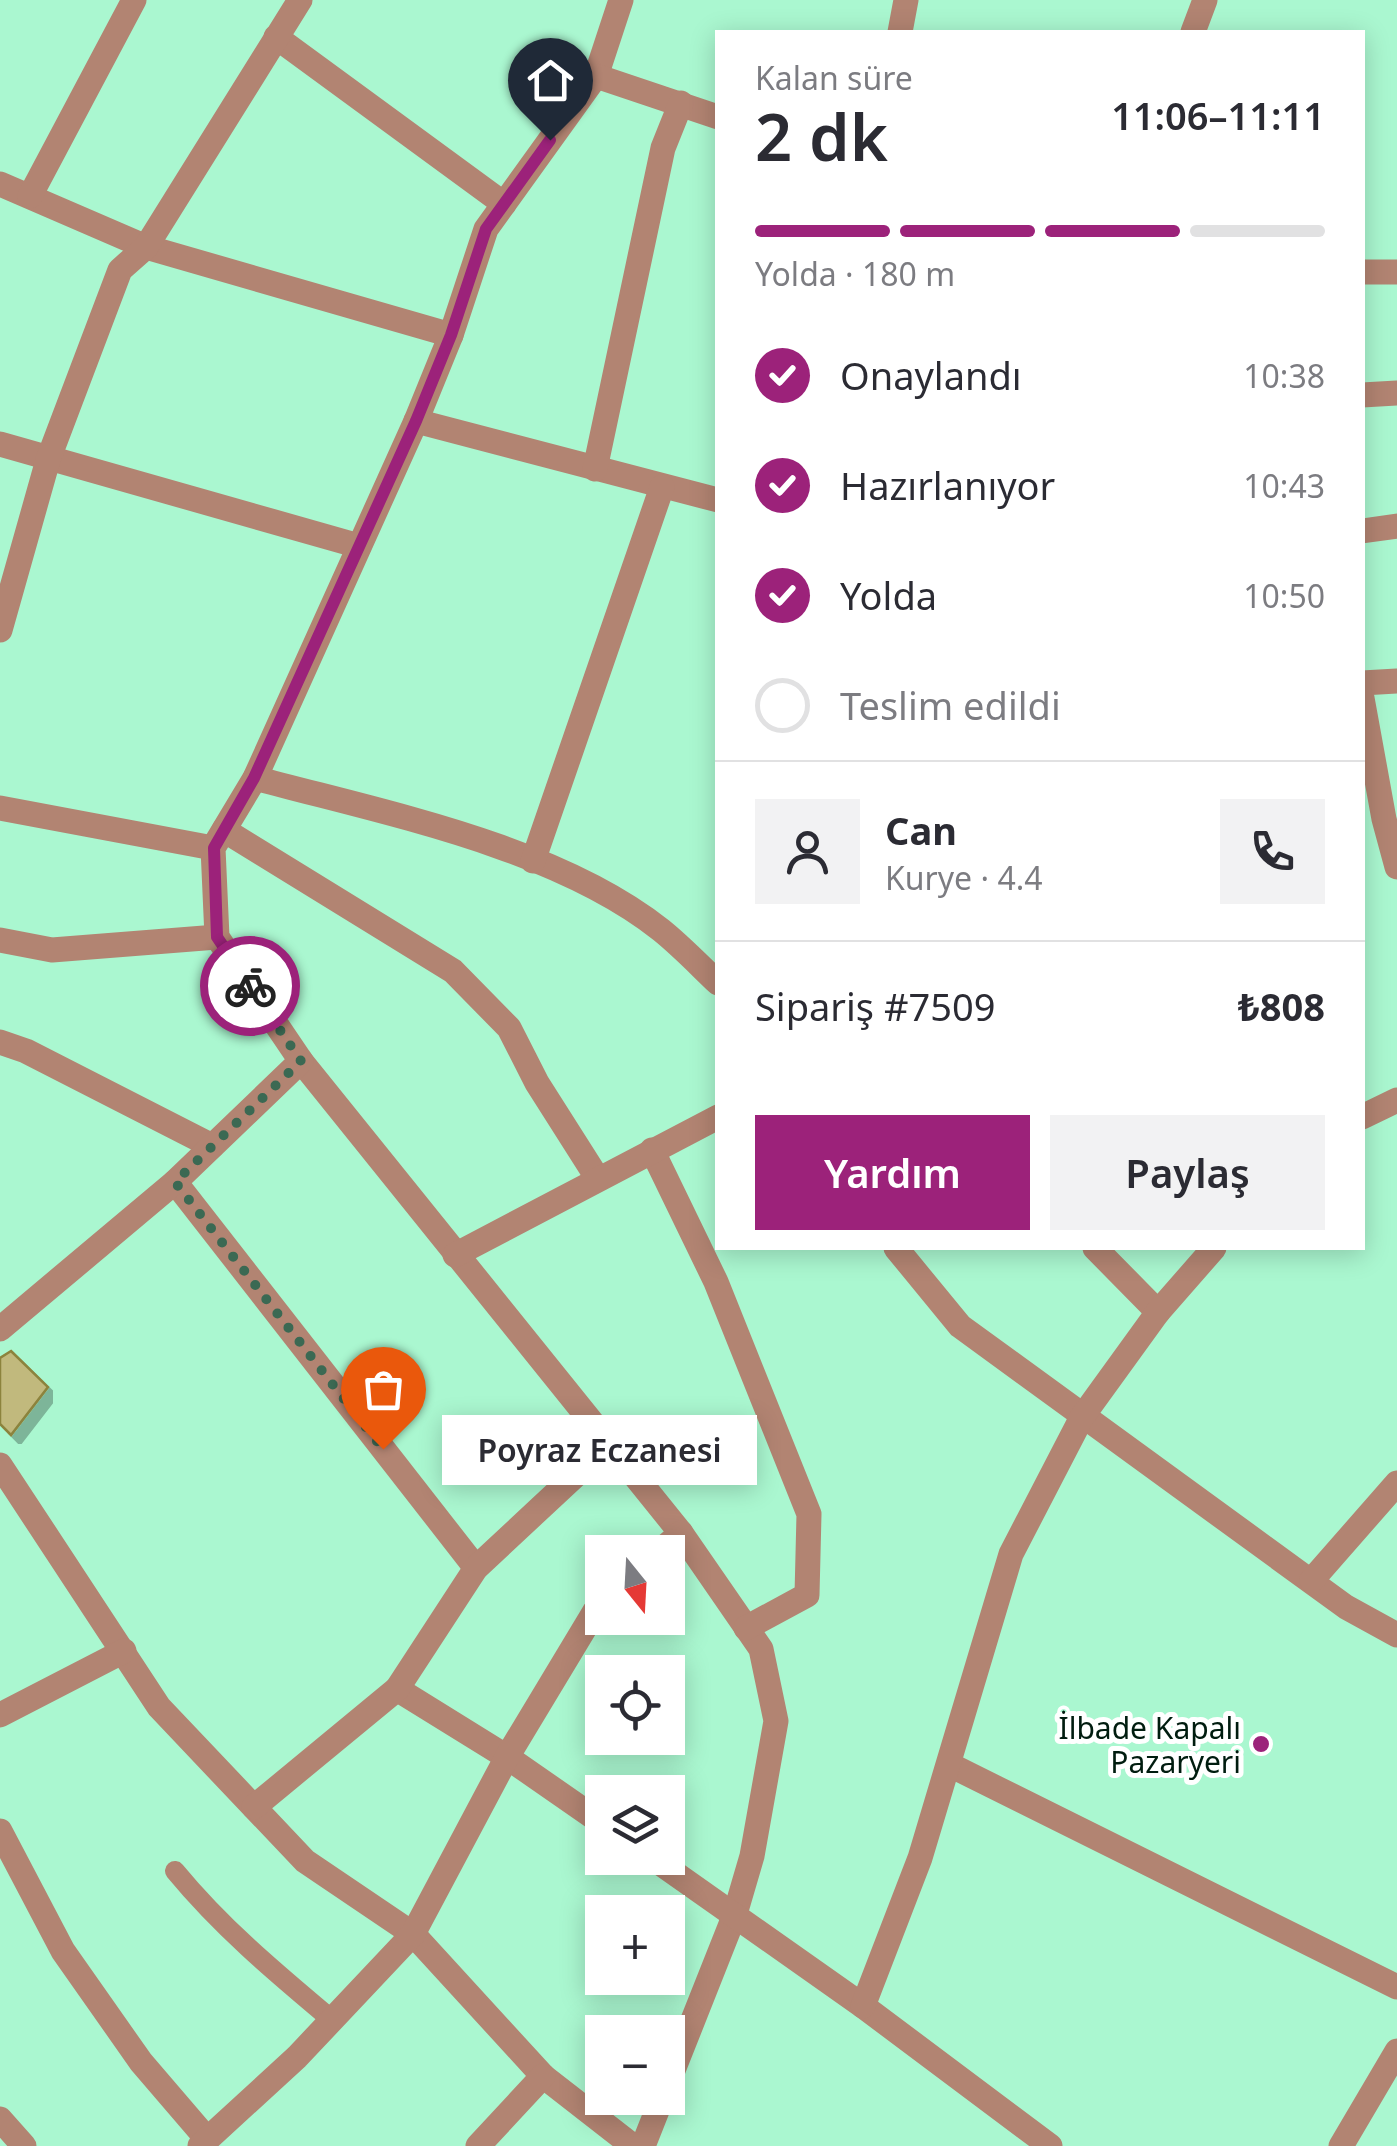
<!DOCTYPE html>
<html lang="tr">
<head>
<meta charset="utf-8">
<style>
	:root { --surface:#fff; --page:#f2f2f3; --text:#2b2b33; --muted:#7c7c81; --line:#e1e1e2; --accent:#9c227a }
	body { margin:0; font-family:"Noto Sans",sans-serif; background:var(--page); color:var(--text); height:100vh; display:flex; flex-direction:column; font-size:38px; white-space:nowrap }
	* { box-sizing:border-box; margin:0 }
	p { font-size:32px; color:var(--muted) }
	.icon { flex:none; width:55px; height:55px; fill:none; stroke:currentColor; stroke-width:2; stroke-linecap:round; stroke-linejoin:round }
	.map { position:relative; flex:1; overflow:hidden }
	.details { position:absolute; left:715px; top:30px; width:650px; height:1220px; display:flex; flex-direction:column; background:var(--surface); border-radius:0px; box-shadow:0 5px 25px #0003 }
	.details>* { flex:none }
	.needle { width:65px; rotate:162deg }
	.controls { position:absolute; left:585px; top:1535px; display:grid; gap:20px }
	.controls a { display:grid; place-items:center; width:100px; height:100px; border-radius:0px; background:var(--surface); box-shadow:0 5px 25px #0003; font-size:50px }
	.pin { position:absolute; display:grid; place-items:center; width:85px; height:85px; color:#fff; margin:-102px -42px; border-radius:50% 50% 50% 0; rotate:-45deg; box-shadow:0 0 10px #0007 }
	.pin .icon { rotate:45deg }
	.courier { position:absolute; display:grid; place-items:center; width:100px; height:100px; margin:-50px; border:8px solid #9c227a; border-radius:50%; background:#fff; color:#222; box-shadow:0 2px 12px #0007 }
	.bubble { position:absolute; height:70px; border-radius:0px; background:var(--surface); box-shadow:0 5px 25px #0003; font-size:32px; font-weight:600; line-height:70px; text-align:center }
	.headline em { font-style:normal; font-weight:600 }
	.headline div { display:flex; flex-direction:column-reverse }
	.headline { display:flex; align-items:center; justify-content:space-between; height:170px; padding:0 40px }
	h1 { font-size:65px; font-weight:600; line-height:75px }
	.bar { display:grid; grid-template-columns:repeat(4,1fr); gap:15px 10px; align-content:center; height:120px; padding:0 40px }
	.bar i { height:12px; border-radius:8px; background:var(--line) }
	.bar .selected { background:var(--accent) }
	.bar p { grid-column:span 4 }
	.line { display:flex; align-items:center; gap:25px; padding:0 40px; border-top:2px solid var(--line) }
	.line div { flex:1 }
	.round { display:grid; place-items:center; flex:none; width:105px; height:105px; border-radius:0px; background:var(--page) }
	ol { padding:0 40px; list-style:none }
	li { display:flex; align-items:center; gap:30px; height:110px }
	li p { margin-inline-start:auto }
	li .icon { padding:10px; border-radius:50%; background:var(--accent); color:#fff; stroke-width:4 }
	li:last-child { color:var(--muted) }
	li i { width:55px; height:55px; border:5px solid var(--line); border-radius:50% }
	.button { display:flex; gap:20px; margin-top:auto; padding:20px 40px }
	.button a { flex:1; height:115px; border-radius:0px; background:var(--accent); color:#fff; font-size:40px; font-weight:600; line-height:115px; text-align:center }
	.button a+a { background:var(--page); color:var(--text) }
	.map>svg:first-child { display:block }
</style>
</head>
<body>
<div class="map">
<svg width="1397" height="2146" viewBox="0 0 1397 2146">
	<defs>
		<filter id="shadow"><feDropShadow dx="9" dy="9" stdDeviation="0" flood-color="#0004"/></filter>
	</defs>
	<rect width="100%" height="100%" fill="#aaf7d0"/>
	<path fill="#c1b97d" stroke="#8c833c" stroke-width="2.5" filter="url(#shadow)" d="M11,1351L48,1387L11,1435L0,1424V1358Z"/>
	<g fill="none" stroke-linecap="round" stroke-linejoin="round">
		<path stroke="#b28472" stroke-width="20" d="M175,1871C222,1928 276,1973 332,2020"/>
		<g stroke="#b28472" stroke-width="25">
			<path d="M621,0L596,76L486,229L451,335L416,421L255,778L213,848L217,937L301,1061L681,1533L761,1649L776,1721L752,1856L735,1914L668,2083"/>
			<path d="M900,32L906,0"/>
			<path d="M1193,32L1205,0"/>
			<path d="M276,37L504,204"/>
			<path d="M596,76L718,117"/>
			<path d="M0,184L146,247L451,335"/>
			<path d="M30,196L134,0"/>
			<path d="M1362,272H1397"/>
			<path d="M1362,395L1397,393"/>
			<path d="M416,421L718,500"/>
			<path d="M0,444L359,546"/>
			<path d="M595,469L663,148L681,103"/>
			<path d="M1362,531L1397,526"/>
			<path d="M0,630L48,460L120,270L146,247L300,0"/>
			<path d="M1362,683L1397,681"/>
			<path d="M1362,698L1384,819L1397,867"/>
			<path d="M255,778C384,813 555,846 661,930C681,946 699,965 718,983"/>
			<path d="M0,808L213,848"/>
			<path d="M224,830L453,971L509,1028L537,1083L598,1179"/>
			<path d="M533,861L662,487"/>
			<path d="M0,940L52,950L217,937"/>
			<path d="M0,1042L26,1051L212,1146"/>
			<path d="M1362,1117L1397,1100"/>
			<path d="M652,1150L716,1282L809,1514L807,1595L746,1628"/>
			<path d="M175,1182L476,1568"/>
			<path d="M896,1248L960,1326L1346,1607L1397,1635"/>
			<path d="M1095,1248L1158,1312"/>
			<path d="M455,1255L718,1117"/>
			<path d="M0,1329L175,1182L301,1061"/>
			<path d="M0,1465L159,1707L305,1861L413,1934L543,2076L633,2146"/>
			<path d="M659,1552L681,1533"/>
			<path d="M1312,1580L1397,1483"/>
			<path d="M397,1689L507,1757L602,1823"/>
			<path d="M0,1715L124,1651"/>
			<path d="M950,1765L1397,1987"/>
			<path d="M254,1807L397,1689L476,1568L609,1444"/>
			<path d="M0,1831L63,1951L141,2062L207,2139"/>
			<path d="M653,1858L863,2006L1050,2146"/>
			<path d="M863,2006L920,1858L1011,1554L1082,1417L1158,1312L1214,1248"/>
			<path d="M0,2119L24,2146"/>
			<path d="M200,2146L297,2057L413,1934L507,1757L595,1611L602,1604"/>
			<path d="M478,2146L543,2076"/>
			<path d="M643,2146L662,2098"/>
			<path d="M1341,2146L1397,2051"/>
		</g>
	</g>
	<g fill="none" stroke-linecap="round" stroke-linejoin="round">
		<path stroke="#3b6953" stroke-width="10" stroke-dasharray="0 18" d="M250,986L301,1061L175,1182L383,1449"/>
		<path stroke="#9c227a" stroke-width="12" d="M250,986L217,937L214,848L254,778L416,421L451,335L486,229L550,140"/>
	</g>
	<circle fill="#9c227a" stroke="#fff" stroke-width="4" cx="1261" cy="1744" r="10"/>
	<g text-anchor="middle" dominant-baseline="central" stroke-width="10" stroke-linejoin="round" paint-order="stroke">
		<g font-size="30" fill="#001c0f" stroke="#fff" text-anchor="end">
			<text x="1241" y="1727">İlbade Kapalı<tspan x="1241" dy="34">Pazaryeri</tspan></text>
		</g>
	</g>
</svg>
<div class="controls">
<a><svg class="needle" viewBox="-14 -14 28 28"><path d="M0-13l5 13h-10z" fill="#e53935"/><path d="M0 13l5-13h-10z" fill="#7c7c81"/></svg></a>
<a><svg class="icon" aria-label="locate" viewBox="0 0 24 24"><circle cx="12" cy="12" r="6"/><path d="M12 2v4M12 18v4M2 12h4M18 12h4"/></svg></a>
<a><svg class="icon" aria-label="layers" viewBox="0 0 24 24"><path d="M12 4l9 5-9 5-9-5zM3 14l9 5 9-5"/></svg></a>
<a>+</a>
<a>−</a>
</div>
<div class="pin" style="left:383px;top:1449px;background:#ea580c"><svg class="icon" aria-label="bag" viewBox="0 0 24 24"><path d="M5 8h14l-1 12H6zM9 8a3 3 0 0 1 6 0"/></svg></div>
<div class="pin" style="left:550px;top:140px;background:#1f2937"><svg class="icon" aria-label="home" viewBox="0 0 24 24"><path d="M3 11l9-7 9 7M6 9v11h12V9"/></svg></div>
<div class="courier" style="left:250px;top:986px"><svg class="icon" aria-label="bike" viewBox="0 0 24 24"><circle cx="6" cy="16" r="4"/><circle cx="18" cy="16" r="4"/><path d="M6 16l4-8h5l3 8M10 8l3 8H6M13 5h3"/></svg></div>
<div class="bubble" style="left:442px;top:1415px;width:315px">Poyraz Eczanesi</div>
<section class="details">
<div class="headline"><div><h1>2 dk</h1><p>Kalan süre</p></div><em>11:06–11:11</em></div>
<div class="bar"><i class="selected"></i><i class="selected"></i><i class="selected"></i><i></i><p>Yolda · 180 m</p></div>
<ol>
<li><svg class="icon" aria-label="check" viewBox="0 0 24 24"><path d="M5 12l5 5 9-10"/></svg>Onaylandı<p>10:38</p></li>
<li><svg class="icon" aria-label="check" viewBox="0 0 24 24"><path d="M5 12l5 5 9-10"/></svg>Hazırlanıyor<p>10:43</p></li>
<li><svg class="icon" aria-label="check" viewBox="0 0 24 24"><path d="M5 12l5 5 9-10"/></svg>Yolda<p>10:50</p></li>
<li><i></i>Teslim edildi</li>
</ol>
<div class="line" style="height:180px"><a class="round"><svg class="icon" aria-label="person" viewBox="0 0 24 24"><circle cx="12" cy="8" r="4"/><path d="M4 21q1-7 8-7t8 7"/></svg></a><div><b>Can</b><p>Kurye · 4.4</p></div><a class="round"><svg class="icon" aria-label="phone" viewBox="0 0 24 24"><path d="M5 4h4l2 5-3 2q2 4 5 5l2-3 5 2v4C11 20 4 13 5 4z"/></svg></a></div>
<div class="line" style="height:130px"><div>Sipariş #7509</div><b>₺808</b></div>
<div class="button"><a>Yardım</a><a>Paylaş</a></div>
</section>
</div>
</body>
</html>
